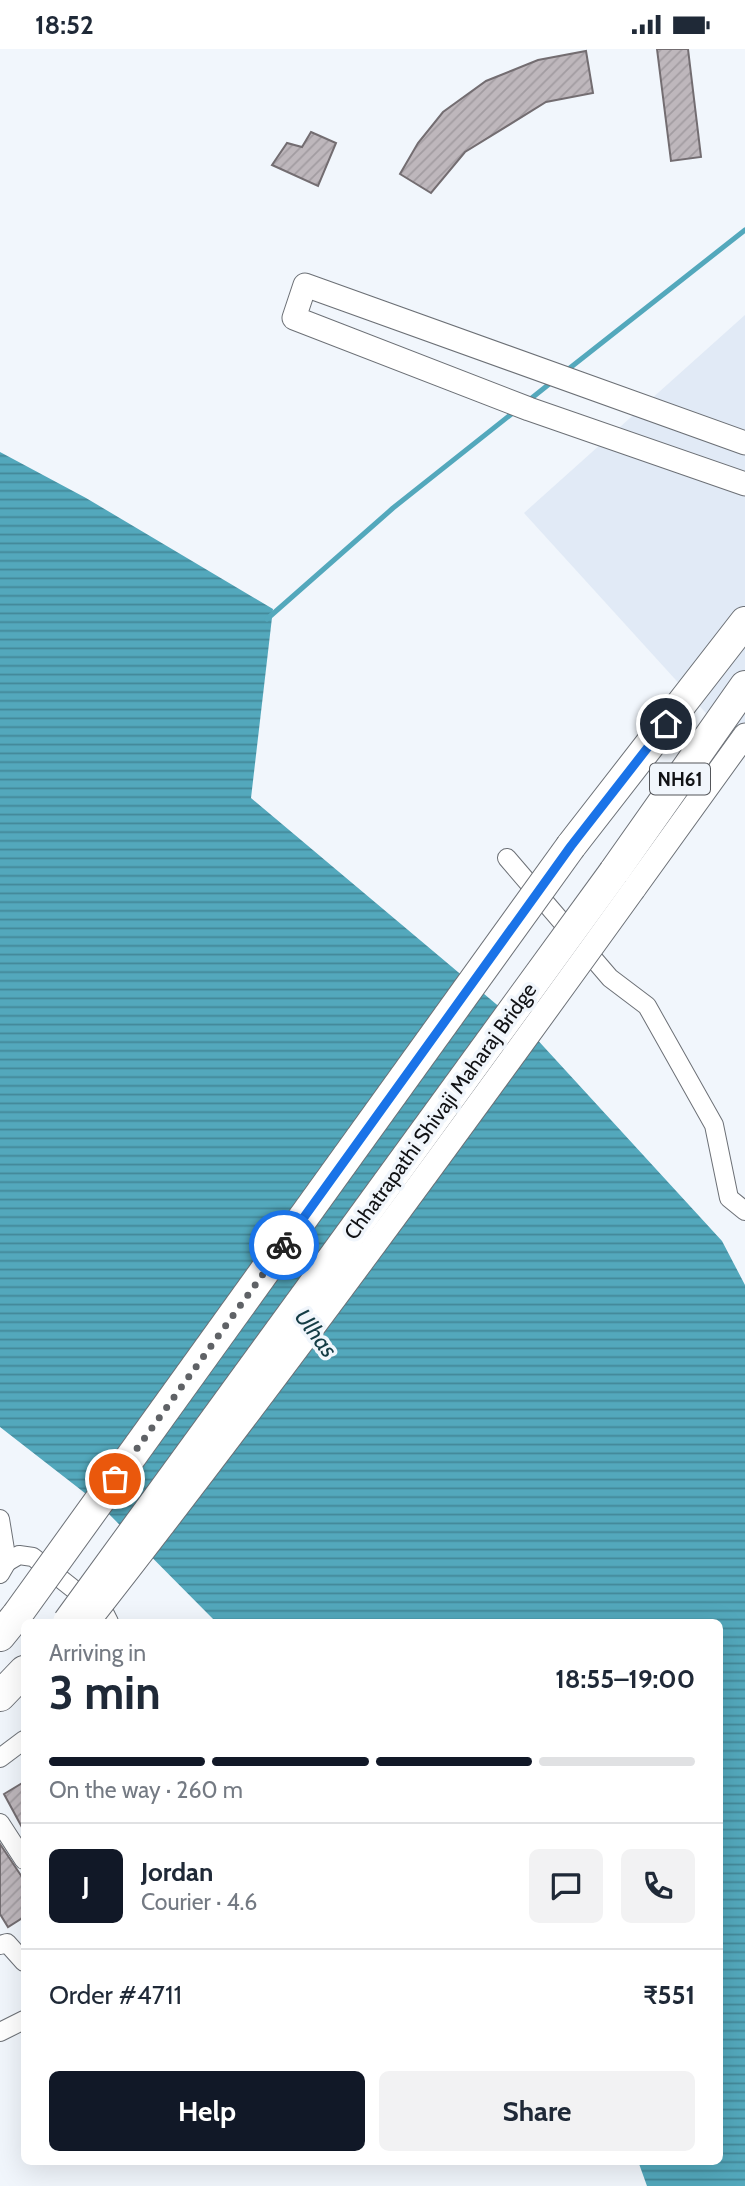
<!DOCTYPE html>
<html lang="en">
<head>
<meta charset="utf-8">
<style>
	:root { --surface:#fff; --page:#f2f2f3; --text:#1f2937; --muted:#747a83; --line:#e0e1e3; --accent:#111827 }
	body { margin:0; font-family:Cabin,sans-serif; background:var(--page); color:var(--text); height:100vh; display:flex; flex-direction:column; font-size:26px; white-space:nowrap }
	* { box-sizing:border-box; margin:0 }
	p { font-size:23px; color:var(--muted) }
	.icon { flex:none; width:38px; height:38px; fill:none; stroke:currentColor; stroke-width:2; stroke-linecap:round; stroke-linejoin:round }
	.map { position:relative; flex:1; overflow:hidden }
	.details { position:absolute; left:21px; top:1570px; width:702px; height:546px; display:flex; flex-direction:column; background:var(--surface); border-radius:10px; box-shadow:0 7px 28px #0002 }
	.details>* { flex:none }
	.pin { position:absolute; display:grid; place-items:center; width:60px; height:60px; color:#fff; margin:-30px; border:4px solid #fff; border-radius:50%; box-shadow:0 2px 7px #0007 }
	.courier { position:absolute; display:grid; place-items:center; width:70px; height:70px; margin:-35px; border:5px solid #1a73e8; border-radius:50%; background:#fff; color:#222; box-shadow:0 2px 9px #0007 }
	.headline em { font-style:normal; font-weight:700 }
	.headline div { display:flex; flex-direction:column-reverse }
	.headline { display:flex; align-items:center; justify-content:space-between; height:119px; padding:0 28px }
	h1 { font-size:46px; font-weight:700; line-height:52px }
	.bar { display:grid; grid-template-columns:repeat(4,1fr); gap:10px 7px; align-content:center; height:84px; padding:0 28px }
	.bar i { height:9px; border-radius:5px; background:var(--line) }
	.bar .on { background:var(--accent) }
	.bar p { grid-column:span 4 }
	.line { display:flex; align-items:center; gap:18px; padding:0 28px; border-top:2px solid var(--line) }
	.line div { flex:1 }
	.round { display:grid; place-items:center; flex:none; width:74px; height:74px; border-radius:10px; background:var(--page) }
	.primary-button { display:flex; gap:14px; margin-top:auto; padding:14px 28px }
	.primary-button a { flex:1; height:80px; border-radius:10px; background:var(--accent); color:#fff; font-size:28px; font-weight:700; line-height:80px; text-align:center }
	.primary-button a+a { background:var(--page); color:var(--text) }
	.status { display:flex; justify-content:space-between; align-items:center; height:49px; padding:0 35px; background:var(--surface); direction:ltr }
	.status svg { height:19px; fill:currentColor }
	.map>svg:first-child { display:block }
</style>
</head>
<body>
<div class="status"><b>18:52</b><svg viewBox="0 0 49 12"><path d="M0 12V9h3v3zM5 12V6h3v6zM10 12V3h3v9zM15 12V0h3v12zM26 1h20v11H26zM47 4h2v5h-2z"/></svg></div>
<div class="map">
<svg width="745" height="2137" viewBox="0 0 745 2137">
	<defs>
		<pattern id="water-rules" width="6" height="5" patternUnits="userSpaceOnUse" patternTransform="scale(1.75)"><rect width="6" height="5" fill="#53a8bc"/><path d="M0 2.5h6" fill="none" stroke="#438798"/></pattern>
		<pattern id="building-hatch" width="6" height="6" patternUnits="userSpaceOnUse" patternTransform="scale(1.75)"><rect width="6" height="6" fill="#beb7bc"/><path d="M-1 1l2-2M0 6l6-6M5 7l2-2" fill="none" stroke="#a29ca1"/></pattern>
	</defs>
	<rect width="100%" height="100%" fill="#f1f6fc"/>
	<path fill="#e1eaf6" d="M745,266V707L524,464Z"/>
	<path fill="url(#water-rules)" d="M0,403L86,449L273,560L251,749L533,986L722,1192L745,1236V2137H647L638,2112H719V1573H216L99,1455L0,1378Z"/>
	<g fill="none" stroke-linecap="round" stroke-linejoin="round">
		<g stroke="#53a8bc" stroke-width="5">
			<path d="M566,322L745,181"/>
			<path d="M528,352L553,332"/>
			<path d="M267,570L393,459L514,363"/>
		</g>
	</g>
	<g fill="url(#building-hatch)" stroke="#736d71" stroke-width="2">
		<path d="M657,0H688L701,108L671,112Z"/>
		<path d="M586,2L593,44L546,53L465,103L431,144L400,125L418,94L443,63L486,32L538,11Z"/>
		<path d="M311,83L336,94L318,137L272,116L287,94L302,98Z"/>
		<path d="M24,1733V1782L4,1745Z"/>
		<path d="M0,1795L24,1831V1868L8,1878L0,1865Z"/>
	</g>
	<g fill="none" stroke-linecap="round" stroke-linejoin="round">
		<g stroke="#6c7076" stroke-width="20">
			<g id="minor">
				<path d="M507,809L610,929L647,957L714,1076L729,1149L745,1162"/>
				<path d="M0,1470L7,1513L0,1525"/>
				<path d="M7,1513L19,1506L33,1508L105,1565L109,1573"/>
				<path d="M0,1709L24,1691"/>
				<path d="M0,1774L24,1811"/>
				<path d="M0,1896L7,1894L24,1913"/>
				<path d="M0,1983L24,1971"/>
			</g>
		</g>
		<g stroke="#6c7076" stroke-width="25">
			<g id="tertiary">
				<path d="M745,394L305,236L294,269L529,360L745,435"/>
				<path d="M634,840L745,686"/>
			</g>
		</g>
		<g stroke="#6c7076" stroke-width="32">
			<g id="trunk">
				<path d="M571,797L745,573"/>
				<path d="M614,823L745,637"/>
				<path d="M0,1587L17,1566"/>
				<path d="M0,1647L24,1622"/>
			</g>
		</g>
		<use href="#minor" stroke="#fff" stroke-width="18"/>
		<use href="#tertiary" stroke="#fff" stroke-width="23"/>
		<use href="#trunk" stroke="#fff" stroke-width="30"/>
		<g stroke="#6c7076" stroke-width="25" stroke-linecap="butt">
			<path id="tertiary-bridge" d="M88,1573C276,1333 456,1087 634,840"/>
		</g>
		<g stroke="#6c7076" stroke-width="32" stroke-linecap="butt">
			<g id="trunk-bridge">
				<path d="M17,1566L571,797"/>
				<path d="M68,1573L614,823"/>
			</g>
		</g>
		<use href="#tertiary-bridge" stroke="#fff" stroke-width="23"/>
		<use href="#trunk-bridge" stroke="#fff" stroke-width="30"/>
	</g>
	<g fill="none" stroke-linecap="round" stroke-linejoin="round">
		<path stroke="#5f6266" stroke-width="7" stroke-dasharray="0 12.6" d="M115,1430L284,1196"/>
		<path stroke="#1a73e8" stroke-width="9" d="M284,1196L571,797L666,675"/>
	</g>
	<g text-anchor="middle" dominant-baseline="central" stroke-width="7" stroke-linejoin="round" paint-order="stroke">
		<rect fill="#f1f6fc" stroke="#54565a" stroke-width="2" x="650" y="714.5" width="60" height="31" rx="5"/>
		<g font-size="19" font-weight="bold" fill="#111215">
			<text x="680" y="730">NH61</text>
		</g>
		<g font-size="21" fill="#111215" stroke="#f1f6fc">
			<text transform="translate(440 1062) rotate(-54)">Chhatrapathi Shivaji Maharaj Bridge</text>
		</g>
		<g font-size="23" font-style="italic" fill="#143c45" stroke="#f1f6fc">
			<text transform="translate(316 1284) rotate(53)">Ulhas</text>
		</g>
	</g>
</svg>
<div class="pin" style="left:115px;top:1430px;background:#ea580c"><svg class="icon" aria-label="bag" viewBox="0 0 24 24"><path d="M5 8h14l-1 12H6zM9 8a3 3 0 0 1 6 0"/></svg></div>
<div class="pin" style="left:666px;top:675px;background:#1f2937"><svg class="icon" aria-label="home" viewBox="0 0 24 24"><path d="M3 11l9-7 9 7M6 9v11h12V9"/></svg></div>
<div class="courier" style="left:284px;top:1196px"><svg class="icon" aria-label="bike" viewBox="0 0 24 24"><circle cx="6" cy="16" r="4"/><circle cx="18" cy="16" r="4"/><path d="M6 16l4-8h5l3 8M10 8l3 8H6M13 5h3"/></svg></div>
<section class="details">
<div class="headline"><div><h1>3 min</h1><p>Arriving in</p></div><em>18:55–19:00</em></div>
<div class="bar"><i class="on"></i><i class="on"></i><i class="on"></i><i></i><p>On the way · 260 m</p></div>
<div class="line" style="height:126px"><b class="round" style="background:var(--accent);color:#fff">J</b><div><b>Jordan</b><p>Courier · 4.6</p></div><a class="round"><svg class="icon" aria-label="chat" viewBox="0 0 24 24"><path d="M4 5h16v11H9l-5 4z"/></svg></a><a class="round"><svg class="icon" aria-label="phone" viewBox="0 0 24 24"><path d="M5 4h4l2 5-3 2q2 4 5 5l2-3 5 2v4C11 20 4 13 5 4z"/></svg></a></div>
<div class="line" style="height:91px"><div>Order #4711</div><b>₹551</b></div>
<div class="primary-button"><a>Help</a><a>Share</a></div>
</section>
</div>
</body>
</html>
